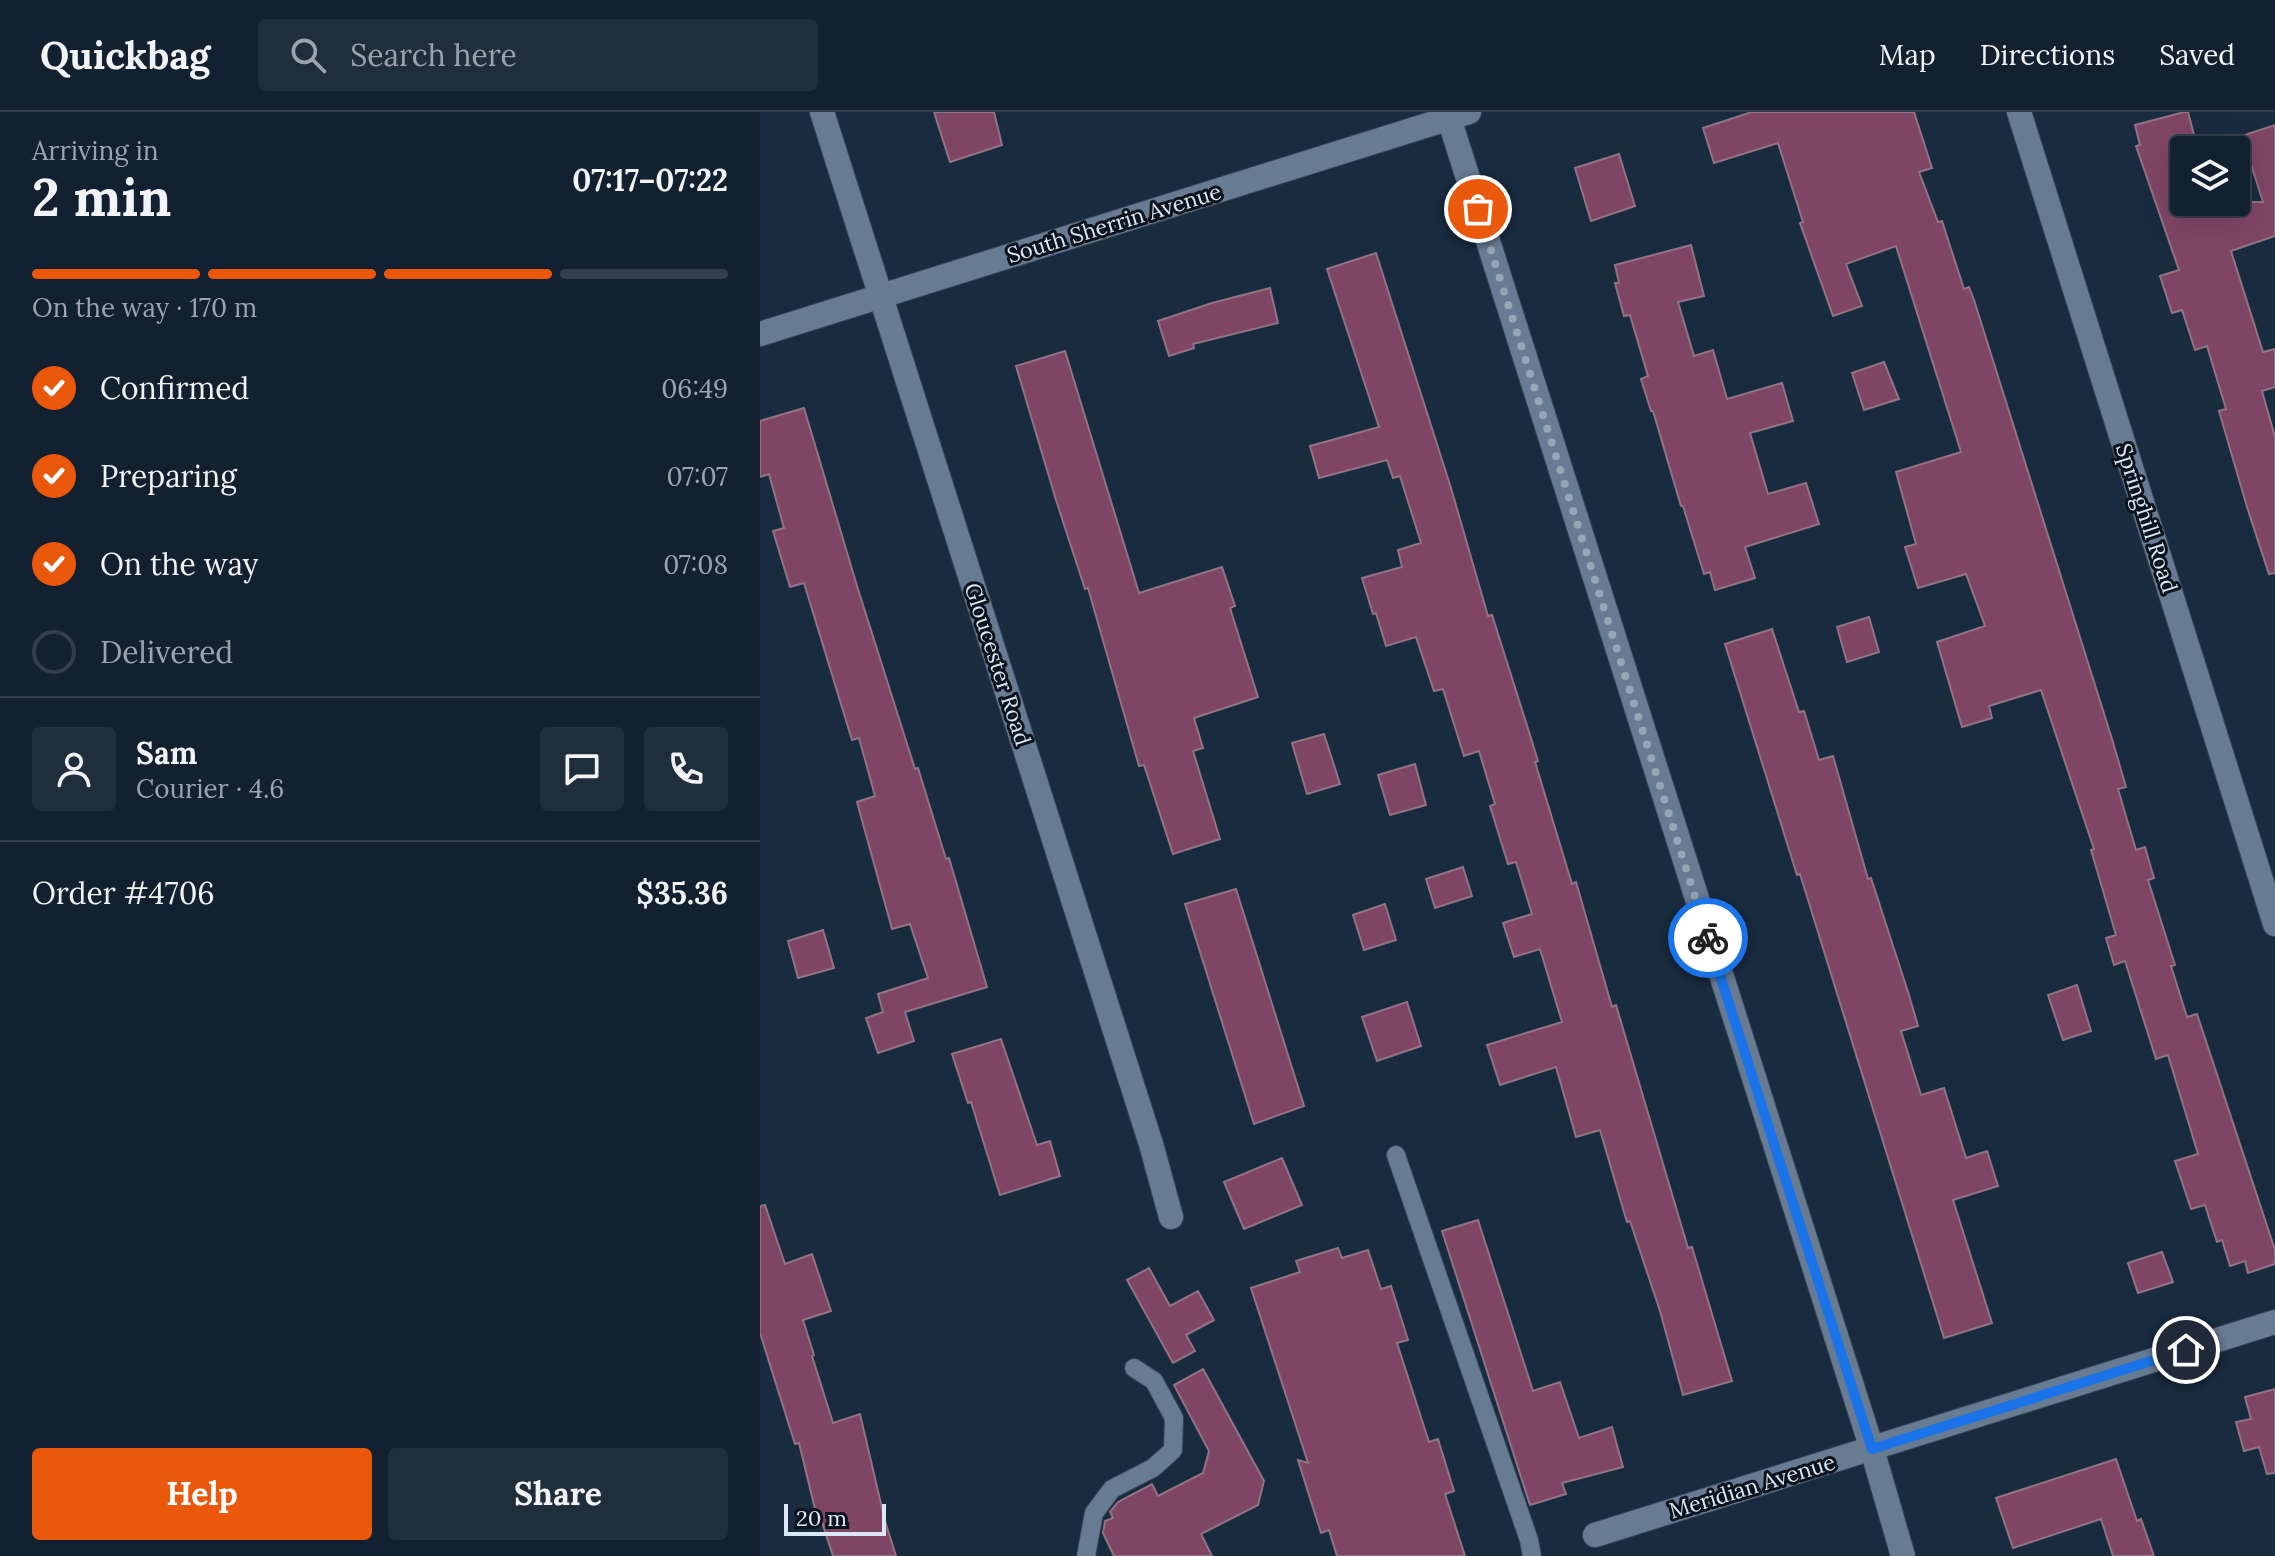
<!DOCTYPE html>
<html lang="en">
<head>
<meta charset="utf-8">
<style>
	:root { --surface:#13202f; --page:#202d3b; --text:#f1f3f6; --muted:#9da3aa; --line:#323e4b; --accent:#ea580c }
	body { margin:0; font-family:Lora,serif; background:var(--page); color:var(--text); height:100vh; display:flex; flex-direction:column; font-size:30px; white-space:nowrap }
	* { box-sizing:border-box; margin:0 }
	p { font-size:26px; color:var(--muted) }
	.icon { flex:none; width:44px; height:44px; fill:none; stroke:currentColor; stroke-width:2; stroke-linecap:round; stroke-linejoin:round }
	.map { position:relative; flex:1; overflow:hidden }
	.side { display:flex; flex-direction:column; background:var(--surface); width:760px }
	.side>* { flex:none }
	.controls { position:absolute; left:1410px; top:24px; display:grid; gap:16px }
	.controls a { display:grid; place-items:center; width:80px; height:80px; border-radius:8px; background:var(--surface); box-shadow:0 8px 32px #0002,0 0 0 2px var(--line); font-size:40px }
	.scale { position:absolute; left:24px; bottom:20px; width:102px; box-sizing:border-box; padding-left:8px; border:4px solid #dce7f5; border-top:0; font-size:22px; line-height:28px; white-space:nowrap; color:#dce7f5; -webkit-text-stroke:6px #0b131c; paint-order:stroke }
	.pin { position:absolute; display:grid; place-items:center; width:68px; height:68px; color:#fff; margin:-34px; border:4px solid #fff; border-radius:50%; box-shadow:0 2px 8px #0007 }
	.courier { position:absolute; display:grid; place-items:center; width:80px; height:80px; margin:-40px; border:6px solid #1a73e8; border-radius:50%; background:#fff; color:#222; box-shadow:0 2px 10px #0007 }
	.headline em { font-style:normal; font-weight:800 }
	.headline div { display:flex; flex-direction:column-reverse }
	.headline { display:flex; align-items:center; justify-content:space-between; height:136px; padding:0 32px }
	h1 { font-size:52px; font-weight:800; line-height:60px }
	.bar { display:grid; grid-template-columns:repeat(4,1fr); gap:12px 8px; align-content:center; height:96px; padding:0 32px }
	.bar i { height:10px; border-radius:6px; background:var(--line) }
	.bar .on { background:var(--accent) }
	.bar p { grid-column:span 4 }
	.line { display:flex; align-items:center; gap:20px; padding:0 32px; border-top:2px solid var(--line) }
	.line div { flex:1 }
	.round { display:grid; place-items:center; flex:none; width:84px; height:84px; border-radius:8px; background:var(--page) }
	ol { padding:0 32px; list-style:none }
	li { display:flex; align-items:center; gap:24px; height:88px }
	li p { margin-inline-start:auto }
	li .icon { padding:8px; border-radius:50%; background:var(--accent); color:#fff; stroke-width:4 }
	li:last-child { color:var(--muted) }
	li i { width:44px; height:44px; border:4px solid var(--line); border-radius:50% }
	.action { display:flex; gap:16px; margin-top:auto; padding:16px 32px }
	.action a { flex:1; height:92px; border-radius:8px; background:var(--accent); color:#fff; font-size:32px; font-weight:800; line-height:92px; text-align:center }
	.action a+a { background:var(--page); color:var(--text) }
	header { display:flex; align-items:center; gap:48px; box-sizing:border-box; height:112px; padding:0 40px; background:var(--surface); border-bottom:2px solid var(--line) }
	header strong { font-size:38px }
	nav { display:flex; gap:44px; margin-inline-start:auto; font-size:28px }
	.search { width:560px; height:72px; background:var(--page); display:flex; align-items:center; gap:20px; box-sizing:border-box; padding:0 28px; border-radius:8px; color:var(--muted); font-size:30px }
	main { display:flex; flex:1; min-height:0 }
	.map>svg:first-child { display:block }
</style>
</head>
<body>
<header>
<strong>Quickbag</strong>
<div class="search"><svg class="icon" aria-label="search" viewBox="0 0 24 24"><circle cx="10" cy="10" r="6"/><path d="M15 15l6 6"/></svg>Search here</div>
<nav><a>Map</a><a>Directions</a><a>Saved</a></nav>
</header>
<main>
<section class="side">
<div class="headline"><div><h1>2 min</h1><p>Arriving in</p></div><em>07:17–07:22</em></div>
<div class="bar"><i class="on"></i><i class="on"></i><i class="on"></i><i></i><p>On the way · 170 m</p></div>
<ol>
<li><svg class="icon" aria-label="check" viewBox="0 0 24 24"><path d="M5 12l5 5 9-10"/></svg>Confirmed<p>06:49</p></li>
<li><svg class="icon" aria-label="check" viewBox="0 0 24 24"><path d="M5 12l5 5 9-10"/></svg>Preparing<p>07:07</p></li>
<li><svg class="icon" aria-label="check" viewBox="0 0 24 24"><path d="M5 12l5 5 9-10"/></svg>On the way<p>07:08</p></li>
<li><i></i>Delivered</li>
</ol>
<div class="line" style="height:144px"><a class="round"><svg class="icon" aria-label="person" viewBox="0 0 24 24"><circle cx="12" cy="8" r="4"/><path d="M4 21q1-7 8-7t8 7"/></svg></a><div><b>Sam</b><p>Courier · 4.6</p></div><a class="round"><svg class="icon" aria-label="chat" viewBox="0 0 24 24"><path d="M4 5h16v11H9l-5 4z"/></svg></a><a class="round"><svg class="icon" aria-label="phone" viewBox="0 0 24 24"><path d="M5 4h4l2 5-3 2q2 4 5 5l2-3 5 2v4C11 20 4 13 5 4z"/></svg></a></div>
<div class="line" style="height:104px"><div>Order #4706</div><b>$35.36</b></div>
<div class="action"><a>Help</a><a>Share</a></div>
</section>
<div class="map">
<svg width="1515" height="1444" viewBox="0 0 1515 1444">
	<rect width="100%" height="100%" fill="#192b3f"/>
	<g fill="#7f4565" stroke="#927383" stroke-width="2">
		<path d="M174,0H234L242,33L190,50Z"/>
		<path d="M992,0H1154L1172,56L1159,60L1178,110L1182,109L1204,177L1209,175L1214,188L1352,627L1366,675L1358,677L1376,738L1385,735L1394,766L1388,768L1415,853L1411,854L1427,905L1437,902L1515,1138V1152L1488,1161L1485,1149L1470,1154L1462,1128L1457,1130L1445,1093L1431,1097L1415,1049L1438,1042L1408,943L1396,947L1365,849L1354,853L1346,826L1356,823L1331,738L1334,737L1281,578L1229,594L1232,606L1202,615L1177,530L1225,514L1206,462L1158,476L1145,435L1156,432L1136,360L1201,340L1136,134L1086,152L1102,194L1073,204L1040,111L1043,110L1018,31L954,51L943,16Z"/>
		<path d="M1424,0H1428L1438,38H1424V90H1503L1482,24L1515,13V124L1471,139L1503,240L1515,237V275L1502,279L1515,325V461L1509,462L1487,395L1459,299L1466,297L1447,234L1435,238L1422,198L1412,201L1400,164L1419,158L1376,34L1380,33L1375,13Z"/>
		<path d="M859,42L875,94L831,109L815,56Z"/>
		<path d="M931,133L944,184L918,190L934,244L953,238L967,287L1022,271L1033,309L990,321L1008,382L1046,371L1059,412L985,435L995,466L955,478L950,460L944,462L923,394H921L893,299H891L881,267L888,264L870,203L864,204L855,171H859L855,153Z"/>
		<path d="M616,141L691,376L728,504L732,503L770,623L778,649L775,650L812,772L816,770L852,895L856,893L928,1136L932,1135L972,1269L923,1283L900,1199L870,1109L867,1110L864,1100L840,1018L816,1025L796,955L740,973L727,933L802,910L780,837L754,845L743,811L772,802L756,750L748,752L730,694L735,692L719,639L704,644L683,577L674,579L656,525L626,534L616,501L613,502L602,466L642,455L638,438L661,431L640,364L633,366L627,348L559,366L550,334L619,315L567,157Z"/>
		<path d="M510,176L518,211L433,232L434,236L409,244L398,209L452,191Z"/>
		<path d="M305,239L379,481L462,455L475,494L470,496L498,585L434,606L443,636L433,639L460,727L413,742L384,653L379,654L328,476L325,477L296,388L256,254Z"/>
		<path d="M1124,250L1139,287L1104,298L1092,261Z"/>
		<path d="M44,296L97,474L155,657L158,656L186,747L189,746L227,875L145,900L154,929L118,941L106,906L123,900L118,882L168,866L150,812L132,817L97,690L115,684L99,626L92,628L44,471L30,475L13,419L24,416L9,362L0,365V309Z"/>
		<path d="M1109,505L1119,540L1087,550L1077,515Z"/>
		<path d="M1012,517L1039,600L1044,599L1059,648L1073,644L1108,767L1111,766L1149,883L1158,914L1141,919L1161,983L1184,976L1206,1046L1227,1039L1238,1074L1193,1088L1232,1211L1184,1226L1040,762L1037,763L965,532Z"/>
		<path d="M564,622L580,672L547,682L532,631Z"/>
		<path d="M655,652L666,693L630,703L618,663Z"/>
		<path d="M703,755L712,784L675,796L666,767Z"/>
		<path d="M476,777L544,994L494,1012L425,792Z"/>
		<path d="M625,792L636,828L604,838L593,803Z"/>
		<path d="M63,818L74,856L38,866L28,829Z"/>
		<path d="M1317,873L1331,919L1303,928L1288,883Z"/>
		<path d="M647,890L661,934L617,949L602,905Z"/>
		<path d="M241,927L277,1033L290,1029L300,1064L240,1083L211,990L208,991L192,942Z"/>
		<path d="M522,1046L542,1093L484,1117L464,1070Z"/>
		<path d="M5,1093L25,1152L52,1142L71,1199L43,1208L54,1243L52,1244L73,1311L100,1302L125,1409L136,1444H73L59,1401H56L39,1331L35,1332L0,1221V1094Z"/>
		<path d="M718,1108L773,1279L800,1270L819,1326L852,1315L863,1355L802,1371L806,1382L770,1393L682,1119Z"/>
		<path d="M578,1136L582,1146L608,1138L621,1177L631,1174L648,1228L637,1231L669,1330L678,1327L694,1379L685,1382L705,1444H577L569,1418L561,1421L538,1348L548,1351L491,1176L540,1160L536,1149Z"/>
		<path d="M1402,1140L1413,1170L1378,1181L1368,1151Z"/>
		<path d="M389,1156L410,1194L438,1179L454,1208L426,1223L435,1239L413,1251L367,1168Z"/>
		<path d="M443,1257L504,1369L498,1393L441,1422L452,1444H354L343,1421L345,1409L353,1406L350,1400L358,1390L392,1372L398,1384L443,1361L449,1339L414,1273Z"/>
		<path d="M1515,1277V1361L1507,1362L1499,1335L1484,1339L1476,1310L1491,1307L1485,1285Z"/>
		<path d="M1356,1347L1377,1409L1381,1407L1394,1444H1353L1341,1407L1253,1436L1236,1386Z"/>
	</g>
	<g fill="none" stroke-linecap="round" stroke-linejoin="round">
		<g stroke="#374657" stroke-width="20">
			<g id="service">
				<path d="M636,1043L769,1428L772,1444"/>
				<path d="M326,1444L334,1401L352,1377L393,1356L413,1338L414,1306L394,1269L374,1256"/>
			</g>
		</g>
		<g stroke="#374657" stroke-width="26">
			<g id="minor">
				<path d="M62,0L391,1032L411,1105"/>
				<path d="M687,0L1112,1337L1143,1444"/>
				<path d="M1259,0L1515,812"/>
				<path d="M0,222L709,0"/>
				<path d="M835,1423L1515,1210"/>
			</g>
		</g>
		<use href="#service" stroke="#677b93" stroke-width="18"/>
		<use href="#minor" stroke="#677b93" stroke-width="24"/>
	</g>
	<g fill="none" stroke-linecap="round" stroke-linejoin="round">
		<path stroke="#98a5b5" stroke-width="8" stroke-dasharray="0 14.4" d="M718,97L948,826"/>
		<path stroke="#1a73e8" stroke-width="10" d="M948,826L1112,1337L1426,1238"/>
	</g>
	<g text-anchor="middle" dominant-baseline="central" stroke-width="6" stroke-linejoin="round" paint-order="stroke">
		<g font-size="22" fill="#dce7f5" stroke="#0b131c">
			<text transform="translate(354 111) rotate(-17)">South Sherrin Avenue</text>
			<text transform="translate(1387 406) rotate(72)">Springhill Road</text>
			<text transform="translate(238 552) rotate(72)">Gloucester Road</text>
			<text transform="translate(992 1374) rotate(-17)">Meridian Avenue</text>
		</g>
	</g>
</svg>
<div class="controls">
<a><svg class="icon" aria-label="layers" viewBox="0 0 24 24"><path d="M12 4l9 5-9 5-9-5zM3 14l9 5 9-5"/></svg></a>
</div>
<div class="scale">20 m</div>
<div class="pin" style="left:718px;top:97px;background:#ea580c"><svg class="icon" aria-label="bag" viewBox="0 0 24 24"><path d="M5 8h14l-1 12H6zM9 8a3 3 0 0 1 6 0"/></svg></div>
<div class="pin" style="left:1426px;top:1238px;background:#1f2937"><svg class="icon" aria-label="home" viewBox="0 0 24 24"><path d="M3 11l9-7 9 7M6 9v11h12V9"/></svg></div>
<div class="courier" style="left:948px;top:826px"><svg class="icon" aria-label="bike" viewBox="0 0 24 24"><circle cx="6" cy="16" r="4"/><circle cx="18" cy="16" r="4"/><path d="M6 16l4-8h5l3 8M10 8l3 8H6M13 5h3"/></svg></div>
</div>
</main>
</body>
</html>
